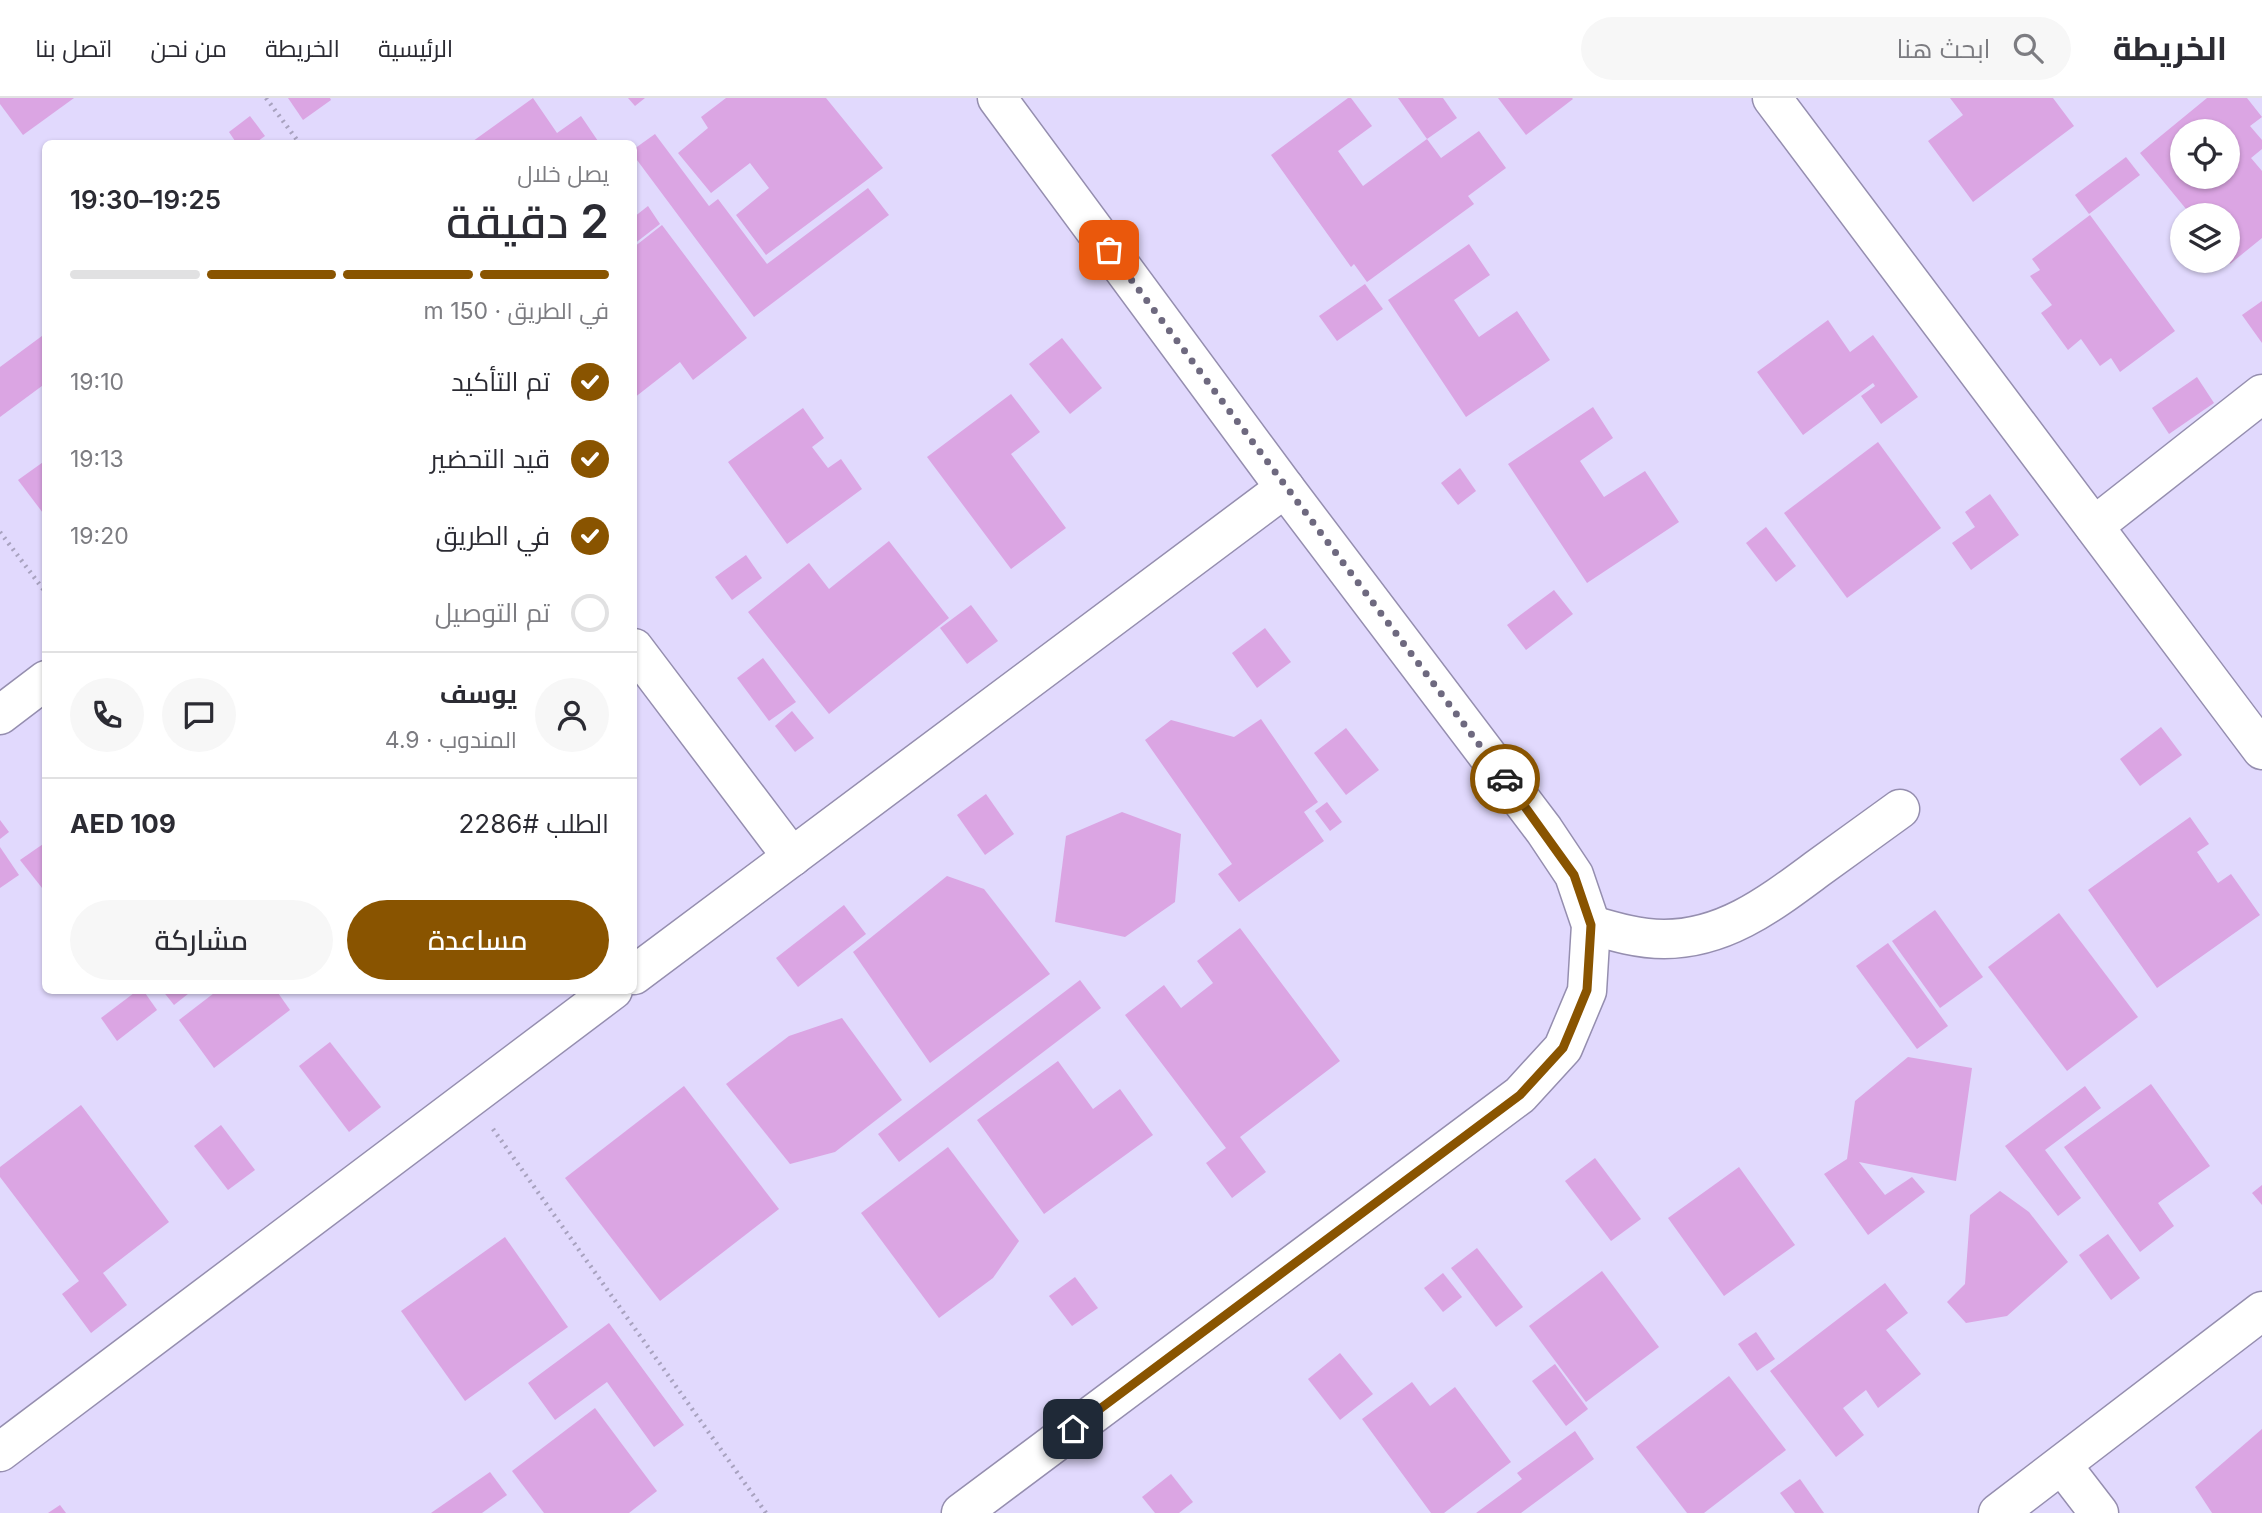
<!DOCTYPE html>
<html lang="ar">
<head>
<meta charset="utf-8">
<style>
	:root { --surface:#fff; --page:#f7f7f7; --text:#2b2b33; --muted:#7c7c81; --line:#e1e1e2; --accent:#895400 }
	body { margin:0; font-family:Inter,Cairo,sans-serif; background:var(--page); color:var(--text); direction:rtl; height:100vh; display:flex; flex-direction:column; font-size:26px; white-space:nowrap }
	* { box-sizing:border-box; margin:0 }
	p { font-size:23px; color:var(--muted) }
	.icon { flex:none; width:38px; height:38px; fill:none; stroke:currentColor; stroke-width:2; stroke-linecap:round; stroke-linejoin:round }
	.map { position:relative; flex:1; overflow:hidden; direction:ltr }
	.side { position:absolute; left:42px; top:42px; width:595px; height:854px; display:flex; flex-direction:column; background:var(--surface); border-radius:10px; box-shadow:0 2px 5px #0004; direction:rtl }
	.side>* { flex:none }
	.buttons { position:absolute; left:2170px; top:21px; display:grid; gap:14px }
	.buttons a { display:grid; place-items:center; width:70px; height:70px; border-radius:50%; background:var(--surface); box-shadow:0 2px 5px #0004; font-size:35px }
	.pin { position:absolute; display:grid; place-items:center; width:60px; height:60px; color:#fff; margin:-30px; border-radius:14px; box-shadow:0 4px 10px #0006 }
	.courier { position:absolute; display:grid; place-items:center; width:70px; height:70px; margin:-35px; border:5px solid #895400; border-radius:50%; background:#fff; color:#222; box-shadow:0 2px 9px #0007 }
	.summary em { font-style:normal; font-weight:600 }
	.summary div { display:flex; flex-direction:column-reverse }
	.summary { display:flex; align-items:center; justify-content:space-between; height:119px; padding:0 28px }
	h1 { font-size:46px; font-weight:600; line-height:52px }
	.bar { display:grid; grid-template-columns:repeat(4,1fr); gap:10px 7px; align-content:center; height:84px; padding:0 28px }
	.bar i { height:9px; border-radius:5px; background:var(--line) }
	.bar .selected { background:var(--accent) }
	.bar p { grid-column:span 4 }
	.line { display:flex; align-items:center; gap:18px; padding:0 28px; border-top:2px solid var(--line) }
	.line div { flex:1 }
	.round { display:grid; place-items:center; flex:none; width:74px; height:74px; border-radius:37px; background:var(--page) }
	ol { padding:0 28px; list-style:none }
	li { display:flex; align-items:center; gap:21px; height:77px }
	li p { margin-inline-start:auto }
	li .icon { padding:7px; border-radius:50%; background:var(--accent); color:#fff; stroke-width:4 }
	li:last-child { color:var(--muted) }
	li i { width:38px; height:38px; border:4px solid var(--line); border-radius:50% }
	.button { display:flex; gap:14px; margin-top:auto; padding:14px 28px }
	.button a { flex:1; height:80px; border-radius:42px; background:var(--accent); color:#fff; font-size:28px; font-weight:600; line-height:80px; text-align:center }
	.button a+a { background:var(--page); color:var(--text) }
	header { display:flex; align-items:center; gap:42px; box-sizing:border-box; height:98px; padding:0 35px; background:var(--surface); border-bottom:2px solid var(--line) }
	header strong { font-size:33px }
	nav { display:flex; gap:38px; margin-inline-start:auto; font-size:24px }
	.search { width:490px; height:63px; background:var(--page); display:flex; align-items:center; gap:18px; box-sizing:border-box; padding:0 24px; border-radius:38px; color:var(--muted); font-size:26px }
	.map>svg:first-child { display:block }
</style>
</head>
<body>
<header>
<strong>الخريطة</strong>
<div class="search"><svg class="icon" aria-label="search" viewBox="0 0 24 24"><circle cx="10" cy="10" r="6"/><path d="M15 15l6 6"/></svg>ابحث هنا</div>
<nav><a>الرئيسية</a><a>الخريطة</a><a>من نحن</a><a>اتصل بنا</a></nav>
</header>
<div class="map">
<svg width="2262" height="1415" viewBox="0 0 2262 1415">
	<rect width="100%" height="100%" fill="#e1d9fd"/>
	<g fill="#dba5e3" fill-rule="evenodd">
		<path d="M0,0H74L23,37L0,6Z"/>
		<path d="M288,0H330L331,2L303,22Z"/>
		<path d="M533,0L557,35L581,18L600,46H469Z"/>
		<path d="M628,0H645L635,8Z"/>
		<path d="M726,0H826L883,70L766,157L736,117L769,90L750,65L711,95L678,55L708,30L701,19Z"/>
		<path d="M1348,0H1351L1372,28L1338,53L1363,88L1427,41L1441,60L1479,33L1506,70L1468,98L1474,106L1367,184L1354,166L1351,169L1271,57Z"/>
		<path d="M1398,0H1443L1457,20L1427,41Z"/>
		<path d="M1498,0H1572L1573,1L1526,37Z"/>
		<path d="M1950,0H2053L2074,28L1973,104L1928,43L1963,17Z"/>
		<path d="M2207,0H2247L2262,19L2250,28L2262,42V51L2251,60L2262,73V140L2230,166L2228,163V117H2191L2140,55ZM2182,33H2228V79H2182Z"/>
		<path d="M250,18L265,38L254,46H237L229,34Z"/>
		<path d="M655,36L709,108L718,101L767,166L868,90L889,117L754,219L634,58V51Z"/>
		<path d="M2126,59L2140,77L2089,116L2075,97Z"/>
		<path d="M648,108L660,126L634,146V119Z"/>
		<path d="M2090,117L2175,233L2120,274L2111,260L2100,268L2081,241L2068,252L2041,215L2052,207L2030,178L2040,172L2032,161Z"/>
		<path d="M662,127L747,240L693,282L680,264L634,300V149Z"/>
		<path d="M1469,146L1490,177L1454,202L1479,239L1517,213L1550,262L1466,319L1388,202Z"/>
		<path d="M1365,186L1383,211L1337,243L1319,218Z"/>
		<path d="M2262,203V245L2242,217Z"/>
		<path d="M1828,222L1850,254L1873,237L1918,299L1881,326L1861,298L1875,288L1873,285L1803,337L1757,274Z"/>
		<path d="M46,235V285L0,319V269Z"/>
		<path d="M1062,240L1102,290L1070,316L1029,266Z"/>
		<path d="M2197,279L2214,305L2169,336L2152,310Z"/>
		<path d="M1011,296L1040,334L1011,356L1066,430L1011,471L927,359Z"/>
		<path d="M1593,309L1613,340L1580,363L1604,399L1645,373L1679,424L1587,485L1508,366Z"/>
		<path d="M803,310L824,340L812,349L828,370L841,361L862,391L787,446L728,364Z"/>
		<path d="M1878,344L1941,430L1847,500L1784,415Z"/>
		<path d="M46,362V419L18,382Z"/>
		<path d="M1460,370L1476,393L1458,407L1441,385Z"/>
		<path d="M1990,396L2019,437L1971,472L1952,445L1975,429L1965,414Z"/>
		<path d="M1766,429L1796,468L1776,484L1746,445Z"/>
		<path d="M889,443L949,520L829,616L748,514L809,465L829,491Z"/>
		<path d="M746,457L762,480L732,502L715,479Z"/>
		<path d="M1554,492L1573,516L1526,552L1507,527Z"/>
		<path d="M971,507L998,543L967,566L940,530Z"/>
		<path d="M1265,530L1291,564L1257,590L1232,555Z"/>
		<path d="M763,560L796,604L769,623L737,580Z"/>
		<path d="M792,613L814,640L795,654L775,628Z"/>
		<path d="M1261,621L1318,704L1304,714L1324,743L1239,804L1218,776L1232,766L1145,642L1171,622L1234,639Z"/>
		<path d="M2161,629L2182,657L2140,688L2120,661Z"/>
		<path d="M1346,630L1379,672L1346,697L1314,655Z"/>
		<path d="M986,696L1014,736L985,757L957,717Z"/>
		<path d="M1327,704L1342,724L1330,733L1315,713Z"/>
		<path d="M1122,714L1181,736L1175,804L1125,839L1055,824L1066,738Z"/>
		<path d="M2190,719L2209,746L2197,754L2218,785L2231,776L2260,817L2157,890L2088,792Z"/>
		<path d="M0,722L9,734L0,741Z"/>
		<path d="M46,744V795L20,762Z"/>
		<path d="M0,749L19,777L0,790Z"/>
		<path d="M947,778L984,791L1050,876L930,965L853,854Z"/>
		<path d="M844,807L866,836L798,889L776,860Z"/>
		<path d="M1935,812L1983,879L1940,910L1892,843Z"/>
		<path d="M2059,815L2138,919L2067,973L1988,869Z"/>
		<path d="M1240,830L1340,963L1240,1039L1266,1074L1232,1100L1206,1065L1226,1050L1125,917L1164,887L1181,910L1213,885L1197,863Z"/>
		<path d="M1888,845L1948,928L1917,951L1856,868Z"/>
		<path d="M1080,882L1101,910L899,1064L878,1036Z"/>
		<path d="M138,892H143L157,912L117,943L101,920Z"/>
		<path d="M162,892H193L174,907Z"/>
		<path d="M218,892H276L290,912L214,970L179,922Z"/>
		<path d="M842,920L902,1002L835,1054L790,1066L726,986L789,938Z"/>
		<path d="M330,944L381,1009L349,1034L299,968Z"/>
		<path d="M1908,959L1972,970L1956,1083L1859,1064L1885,1097L1912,1079L1925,1094L1868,1137L1824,1076L1847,1061L1855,1003Z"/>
		<path d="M1058,963L1093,1011L1120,991L1153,1037L1044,1116L977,1022Z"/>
		<path d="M2151,986L2210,1068L2158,1105L2174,1128L2140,1154L2064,1049Z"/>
		<path d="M684,988L779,1111L660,1203L565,1080Z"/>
		<path d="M2085,988L2101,1010L2045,1052L2081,1100L2058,1118L2005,1048Z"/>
		<path d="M81,1007L169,1124L103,1175L127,1207L91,1235L62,1196L79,1183L0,1079V1069Z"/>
		<path d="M221,1027L255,1072L228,1092L194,1048Z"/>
		<path d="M948,1049L1019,1143L993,1180L939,1220L861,1115Z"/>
		<path d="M1595,1060L1641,1121L1611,1143L1565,1083Z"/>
		<path d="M1739,1069L1795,1147L1724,1198L1668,1120Z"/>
		<path d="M2262,1087V1107L2252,1095Z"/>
		<path d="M2000,1093L2029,1114L2068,1164L2007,1218L1966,1225L1947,1204L1965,1186L1970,1117Z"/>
		<path d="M2108,1136L2140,1180L2111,1202L2079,1157Z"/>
		<path d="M505,1139L568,1229L465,1303L401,1213Z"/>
		<path d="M1477,1150L1523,1209L1496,1229L1451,1170Z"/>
		<path d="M1602,1173L1659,1249L1586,1304L1529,1228Z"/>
		<path d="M1443,1175L1462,1199L1443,1214L1424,1190Z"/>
		<path d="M1075,1179L1098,1210L1072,1228L1049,1198Z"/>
		<path d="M1885,1185L1908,1215L1886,1232L1921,1276L1878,1310L1866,1292L1843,1310L1864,1337L1836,1359L1770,1273Z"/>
		<path d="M609,1225L684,1327L654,1349L607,1284L555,1322L528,1285Z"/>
		<path d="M1756,1234L1775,1261L1757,1273L1738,1246Z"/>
		<path d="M1340,1255L1373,1296L1340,1322L1308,1281Z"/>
		<path d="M1555,1266L1588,1311L1566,1328L1532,1283Z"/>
		<path d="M1729,1278L1786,1352L1704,1415H1687L1636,1349Z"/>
		<path d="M1412,1284L1430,1308L1455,1289L1511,1364L1444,1415H1431L1362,1321Z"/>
		<path d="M595,1310L657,1393L629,1415H544L512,1373Z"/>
		<path d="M2262,1331V1415H2212L2195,1389Z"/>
		<path d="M1575,1333L1594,1361L1521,1415H1476L1522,1381L1517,1375Z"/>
		<path d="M490,1374L507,1397L482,1415H431Z"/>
		<path d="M1171,1376L1193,1404L1179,1415H1155L1142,1399Z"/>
		<path d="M1800,1381L1824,1415H1795L1780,1395Z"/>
		<path d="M60,1407L66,1415H48Z"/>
	</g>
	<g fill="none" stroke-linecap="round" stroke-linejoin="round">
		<g stroke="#958eaf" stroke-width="41">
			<g id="minor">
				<path d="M1772,0L2262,652"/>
				<path d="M2094,428L2262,296"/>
				<path d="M634,550L792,759"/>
				<path d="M0,617L46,582"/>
				<path d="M1591,827C1615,834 1639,841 1664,841C1725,841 1771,805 1817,771C1845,751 1872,731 1900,711"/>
				<path d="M634,877L1285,390"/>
				<path d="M0,1354L613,892"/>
				<path d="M2062,1367L2099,1415"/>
				<path d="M961,1415L1520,997L1563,950L1587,893L1591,827L1574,777L1544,732L1285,390L997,0"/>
				<path d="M1998,1415L2262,1213"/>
			</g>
		</g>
		<g stroke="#a8a2bf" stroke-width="4.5" stroke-dasharray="2 5" stroke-linecap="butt">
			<path d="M266,0L300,46"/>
			<path d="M0,434L46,495"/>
			<path d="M493,1031L766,1415"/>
		</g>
		<use href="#minor" stroke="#fff" stroke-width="38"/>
	</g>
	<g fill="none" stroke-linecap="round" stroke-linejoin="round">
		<path stroke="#6e697f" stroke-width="7" stroke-dasharray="0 12.6" d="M1109,152L1505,681"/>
		<path stroke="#895400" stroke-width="9" d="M1073,1331L1520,997L1563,950L1571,931L1587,892L1591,827L1574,777L1505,681"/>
	</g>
</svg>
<div class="buttons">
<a><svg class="icon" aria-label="locate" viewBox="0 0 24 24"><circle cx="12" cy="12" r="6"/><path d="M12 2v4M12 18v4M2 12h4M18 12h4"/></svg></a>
<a><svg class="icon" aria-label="layers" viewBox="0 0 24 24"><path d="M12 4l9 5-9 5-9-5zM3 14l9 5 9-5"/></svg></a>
</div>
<div class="pin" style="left:1109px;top:152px;background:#ea580c"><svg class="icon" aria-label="bag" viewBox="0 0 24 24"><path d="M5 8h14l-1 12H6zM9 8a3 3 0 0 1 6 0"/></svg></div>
<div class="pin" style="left:1073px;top:1331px;background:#1f2937"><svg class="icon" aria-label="home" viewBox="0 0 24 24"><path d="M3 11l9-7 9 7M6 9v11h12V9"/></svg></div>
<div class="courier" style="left:1505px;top:681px"><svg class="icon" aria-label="car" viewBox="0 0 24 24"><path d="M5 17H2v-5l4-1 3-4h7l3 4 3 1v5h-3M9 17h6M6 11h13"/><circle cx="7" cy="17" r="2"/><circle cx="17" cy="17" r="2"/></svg></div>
<section class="side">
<div class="summary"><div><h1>2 دقيقة</h1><p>يصل خلال</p></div><em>19:25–19:30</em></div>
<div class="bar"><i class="selected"></i><i class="selected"></i><i class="selected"></i><i></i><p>في الطريق · 150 m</p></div>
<ol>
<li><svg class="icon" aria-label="check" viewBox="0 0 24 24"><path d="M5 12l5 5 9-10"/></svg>تم التأكيد<p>19:10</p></li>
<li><svg class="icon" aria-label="check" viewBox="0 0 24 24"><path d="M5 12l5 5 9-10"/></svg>قيد التحضير<p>19:13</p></li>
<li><svg class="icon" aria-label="check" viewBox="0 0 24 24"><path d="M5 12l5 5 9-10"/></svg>في الطريق<p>19:20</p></li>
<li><i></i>تم التوصيل</li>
</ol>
<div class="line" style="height:126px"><a class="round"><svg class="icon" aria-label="person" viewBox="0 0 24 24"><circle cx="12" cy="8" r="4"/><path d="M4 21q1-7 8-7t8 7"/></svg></a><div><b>يوسف</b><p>المندوب · 4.9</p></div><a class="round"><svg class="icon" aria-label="chat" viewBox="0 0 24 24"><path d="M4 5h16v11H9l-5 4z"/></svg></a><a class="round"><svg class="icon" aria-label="phone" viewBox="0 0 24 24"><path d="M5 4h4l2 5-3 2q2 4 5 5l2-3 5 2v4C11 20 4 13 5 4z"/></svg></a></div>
<div class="line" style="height:91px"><div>الطلب #2286</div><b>AED 109</b></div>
<div class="button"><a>مساعدة</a><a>مشاركة</a></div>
</section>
</div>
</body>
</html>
